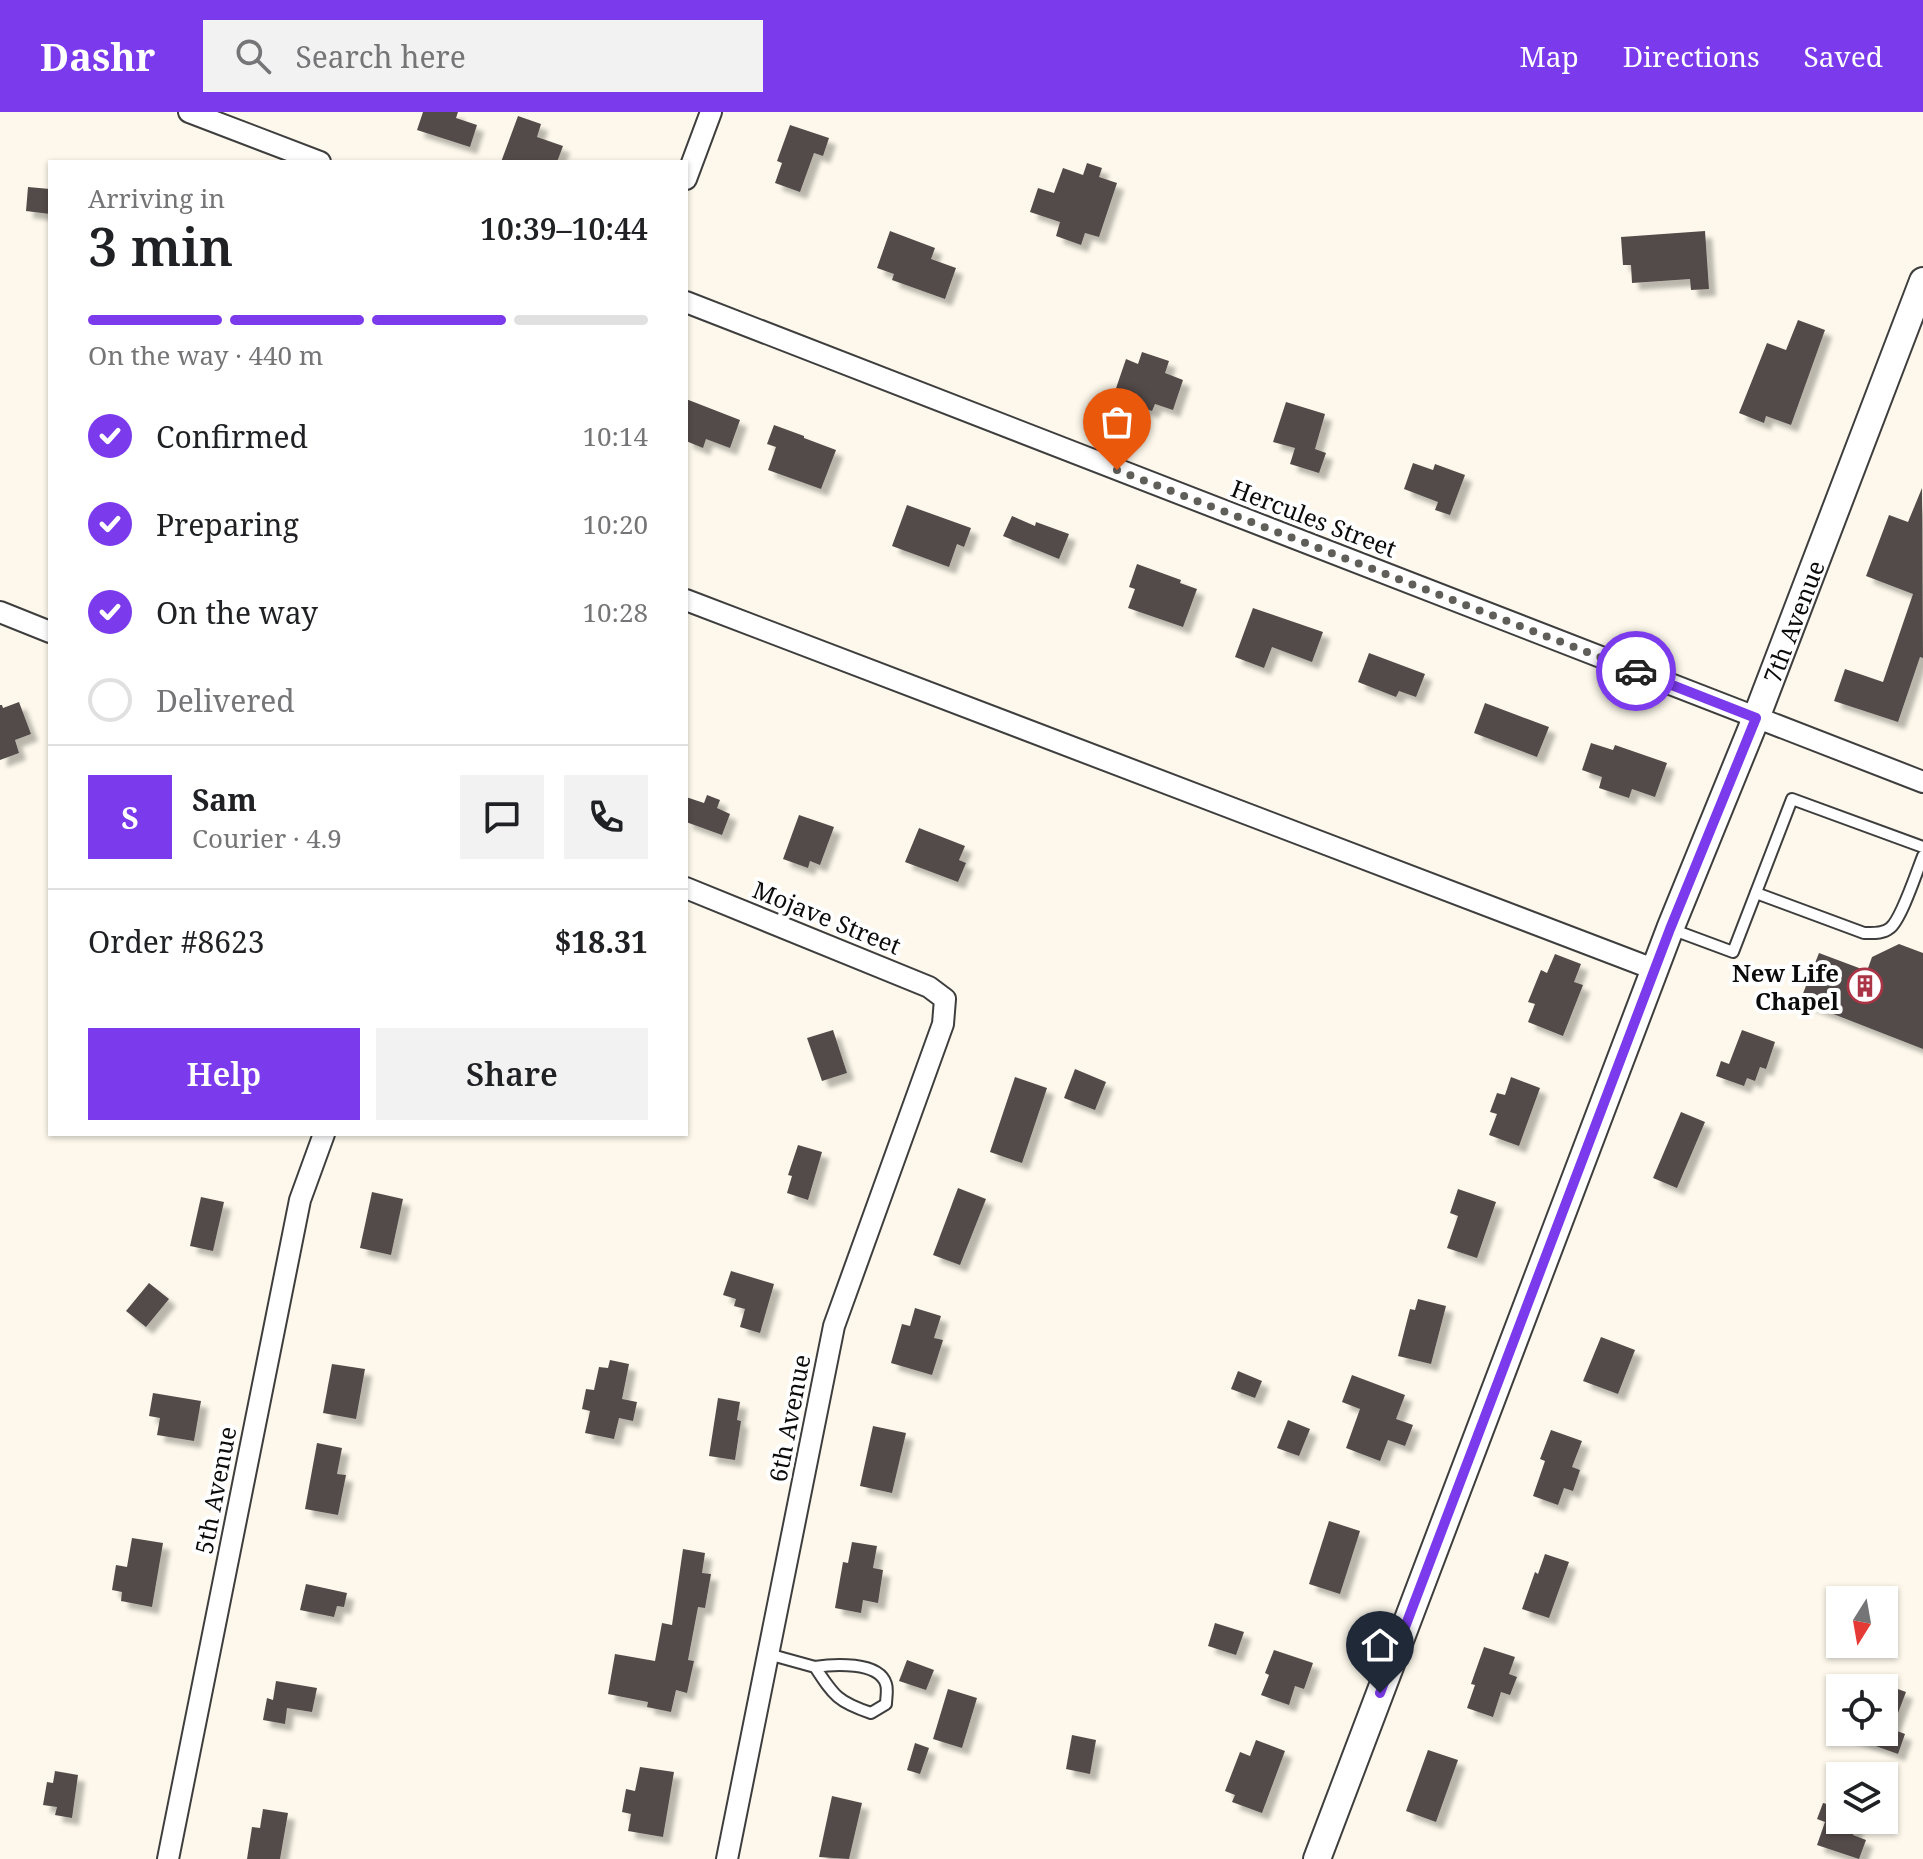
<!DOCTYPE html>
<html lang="en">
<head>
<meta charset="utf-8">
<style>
	:root { --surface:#fff; --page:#f2f2f2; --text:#202124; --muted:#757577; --line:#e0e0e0; --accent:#7c3aed }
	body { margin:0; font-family:"Noto Serif",serif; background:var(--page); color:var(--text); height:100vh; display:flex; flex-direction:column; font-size:30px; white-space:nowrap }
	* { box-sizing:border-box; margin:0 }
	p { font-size:26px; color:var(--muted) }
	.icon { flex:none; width:44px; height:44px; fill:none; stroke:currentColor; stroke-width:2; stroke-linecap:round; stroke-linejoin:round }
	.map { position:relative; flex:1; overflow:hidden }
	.drawer { position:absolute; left:48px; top:48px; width:640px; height:976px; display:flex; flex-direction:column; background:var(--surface); border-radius:0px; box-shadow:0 2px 6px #0004 }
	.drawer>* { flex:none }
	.needle { width:52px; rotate:191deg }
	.fabs { position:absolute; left:1826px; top:1474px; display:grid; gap:16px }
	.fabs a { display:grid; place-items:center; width:72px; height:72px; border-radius:0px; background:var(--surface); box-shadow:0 2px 6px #0004; font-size:40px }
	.pin { position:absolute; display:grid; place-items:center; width:68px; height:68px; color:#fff; margin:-82px -34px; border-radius:50% 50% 50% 0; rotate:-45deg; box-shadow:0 0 8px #0007 }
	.pin .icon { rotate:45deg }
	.courier { position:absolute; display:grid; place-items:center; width:80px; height:80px; margin:-40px; border:6px solid #7c3aed; border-radius:50%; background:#fff; color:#222; box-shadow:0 2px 10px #0007 }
	.overview em { font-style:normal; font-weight:600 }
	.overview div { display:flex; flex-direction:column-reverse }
	.overview { display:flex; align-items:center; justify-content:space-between; height:136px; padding:0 40px }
	h1 { font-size:52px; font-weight:600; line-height:60px }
	.bar { display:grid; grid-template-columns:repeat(4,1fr); gap:12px 8px; align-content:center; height:96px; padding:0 40px }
	.bar i { height:10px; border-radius:6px; background:var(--line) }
	.bar .active { background:var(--accent) }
	.bar p { grid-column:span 4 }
	.line { display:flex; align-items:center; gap:20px; padding:0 40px; border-top:2px solid var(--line) }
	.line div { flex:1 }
	.round { display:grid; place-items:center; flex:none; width:84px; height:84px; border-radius:0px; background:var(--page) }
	ol { padding:0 40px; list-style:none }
	li { display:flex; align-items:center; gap:24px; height:88px }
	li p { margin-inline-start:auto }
	li .icon { padding:8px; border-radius:50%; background:var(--accent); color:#fff; stroke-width:4 }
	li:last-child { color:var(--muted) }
	li i { width:44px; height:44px; border:4px solid var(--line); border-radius:50% }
	.cta { display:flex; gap:16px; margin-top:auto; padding:16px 40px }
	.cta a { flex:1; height:92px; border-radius:0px; background:var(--accent); color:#fff; font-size:32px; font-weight:600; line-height:92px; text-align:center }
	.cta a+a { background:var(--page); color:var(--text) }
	header { display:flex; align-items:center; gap:48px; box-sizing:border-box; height:112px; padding:0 40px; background:var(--accent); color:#fff }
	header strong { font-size:38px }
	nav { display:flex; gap:44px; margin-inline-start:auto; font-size:28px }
	.search { width:560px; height:72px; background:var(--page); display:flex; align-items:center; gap:20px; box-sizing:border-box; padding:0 28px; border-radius:0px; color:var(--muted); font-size:30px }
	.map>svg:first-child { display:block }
</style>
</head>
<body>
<header>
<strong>Dashr</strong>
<div class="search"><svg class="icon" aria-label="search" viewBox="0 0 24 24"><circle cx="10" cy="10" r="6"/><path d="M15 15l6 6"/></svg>Search here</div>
<nav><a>Map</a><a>Directions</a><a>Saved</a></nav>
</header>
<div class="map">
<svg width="1923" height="1747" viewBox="0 0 1923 1747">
	<defs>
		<filter id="shadow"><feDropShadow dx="7" dy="7" stdDeviation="2" flood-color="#0004"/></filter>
	</defs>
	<rect width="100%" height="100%" fill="#fdf8eb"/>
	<g fill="#524c49" filter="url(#shadow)">
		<path d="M423,0H458L456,6L477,13L470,35L417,18Z"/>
		<path d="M518,4L541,12L537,25L563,34L557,50H501Z"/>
		<path d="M790,13L829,26L823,44L814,41L800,80L775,71L782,51L777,49Z"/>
		<path d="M1087,51L1102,56L1099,65L1117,71L1099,125L1085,121L1081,133L1056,124L1060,110L1030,100L1038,76L1054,81L1063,56L1083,63Z"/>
		<path d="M28,75L50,77V102L26,99Z"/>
		<path d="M890,119L935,136L931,147L956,156L945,187L892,168L894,162L877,156Z"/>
		<path d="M1705,119L1709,177L1691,178L1690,167L1632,171L1631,153H1623L1621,125Z"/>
		<path d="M1798,208L1825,218L1791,313L1766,304L1764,311L1739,301L1767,231L1786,238Z"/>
		<path d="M1142,240L1169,249L1165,261L1183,268L1173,298L1155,292L1152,299L1113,285L1126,247L1138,252Z"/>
		<path d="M686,287L740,308L730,336L706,327L703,336L686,329Z"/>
		<path d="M1286,290L1325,302L1315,337L1326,341L1319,361L1290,352L1295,336L1273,330Z"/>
		<path d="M774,313L804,324V326L836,338L821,377L768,358L776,335L767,332Z"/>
		<path d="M1413,351L1433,358L1435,352L1465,363L1450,403L1435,398L1438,390L1404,377Z"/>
		<path d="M1922,376L1923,546L1920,545L1898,610L1834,589L1845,557L1883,570L1913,482L1866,464L1889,403L1908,410Z"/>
		<path d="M907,393L971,416L964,435L957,432L949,455L892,434Z"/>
		<path d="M1012,404L1035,414L1036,410L1069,422L1059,447L1003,424Z"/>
		<path d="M1137,452L1181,468L1180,471L1197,477L1183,515L1128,496L1135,477L1129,475Z"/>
		<path d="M1253,496L1323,520L1312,550L1272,535L1264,556L1235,545Z"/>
		<path d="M1369,541L1425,562L1416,585L1399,579L1396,585L1358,570Z"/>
		<path d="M19,590L31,622L15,628L19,641L0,648V593H2L3,596Z"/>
		<path d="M1485,591L1549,615L1537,645L1474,621Z"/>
		<path d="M1591,631L1613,638L1615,633L1667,651L1655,685L1632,677L1629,686L1599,676L1602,665L1582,658Z"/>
		<path d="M707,683L720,688L717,696L730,702L722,723L686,710V685L704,691Z"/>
		<path d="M799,703L834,715L820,753L810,749L808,756L783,747Z"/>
		<path d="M919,716L965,734L959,748L966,751L958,770L905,750Z"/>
		<path d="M1899,832L1923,841V937L1800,889L1819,841L1867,859L1872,845Z"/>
		<path d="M1555,842L1581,852L1574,870L1583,873L1563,924L1528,910L1535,892L1528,890L1541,858L1547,861Z"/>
		<path d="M833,918L847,961L822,969L807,926Z"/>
		<path d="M1742,918L1775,930L1766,957L1760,955L1755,969L1747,966L1744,974L1716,964L1721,949L1729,952Z"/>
		<path d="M1075,957L1106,970L1095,998L1064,986Z"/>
		<path d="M1015,965L1047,976L1022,1051L990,1040Z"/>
		<path d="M1511,965L1540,976L1519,1034L1489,1023L1497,1002L1490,1000L1497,981L1505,983Z"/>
		<path d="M1681,1000L1705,1010L1677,1076L1653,1066Z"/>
		<path d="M798,1033L822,1040L808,1088L787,1081L792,1064L788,1063Z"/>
		<path d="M958,1076L986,1087L960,1153L933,1143Z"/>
		<path d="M1458,1077L1496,1090L1477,1146L1447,1136L1458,1104L1450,1101Z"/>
		<path d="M372,1080L403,1087L391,1143L360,1136Z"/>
		<path d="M201,1085L224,1090L213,1139L190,1134Z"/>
		<path d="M731,1159L774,1172L760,1221L740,1215L745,1197L734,1194L736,1187L723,1183Z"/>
		<path d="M149,1171L169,1187L146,1215L126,1199Z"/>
		<path d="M1418,1187L1446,1194L1431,1252L1398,1244L1410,1197L1415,1198Z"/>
		<path d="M915,1196L941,1204L934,1226L943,1228L932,1263L891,1251L902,1212L910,1214Z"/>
		<path d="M1601,1225L1635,1238L1618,1282L1583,1269Z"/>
		<path d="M610,1248L629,1252L622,1287L637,1290L633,1309L619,1306L614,1327L585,1321L590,1299L582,1297L586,1277L594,1278L599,1255L608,1256Z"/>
		<path d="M332,1252L365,1257L356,1307L323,1301Z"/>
		<path d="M1238,1259L1262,1269L1255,1286L1231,1277Z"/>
		<path d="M1352,1263L1405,1283L1396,1307L1413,1313L1405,1334L1388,1328L1380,1349L1346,1336L1360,1297L1342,1290Z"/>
		<path d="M153,1281L201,1289L194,1329L157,1323L160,1306L149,1304Z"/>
		<path d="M718,1286L740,1290L737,1308L741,1309L735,1348L709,1344Z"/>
		<path d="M1288,1308L1310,1317L1299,1344L1277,1336Z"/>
		<path d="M873,1314L906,1321L892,1381L860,1374Z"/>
		<path d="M1551,1318L1582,1329L1572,1355L1580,1358L1573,1379L1564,1376L1558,1393L1533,1384L1545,1349L1540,1347Z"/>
		<path d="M317,1331L342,1336L337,1362L346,1363L338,1403L305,1397Z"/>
		<path d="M1329,1409L1360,1419L1340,1482L1309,1472Z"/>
		<path d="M132,1426L163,1431L152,1495L121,1489L122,1480L112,1478L116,1453L127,1455Z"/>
		<path d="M852,1430L877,1434L873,1456L883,1458L878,1491L863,1488L861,1501L835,1496L843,1450L848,1451Z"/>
		<path d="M683,1437L705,1441L702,1461L711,1462L705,1496L698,1495L688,1548L694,1549L687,1581L676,1578L671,1600L647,1595L648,1590L608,1582L615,1542L655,1549L662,1511L672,1513Z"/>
		<path d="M1545,1442L1569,1450L1549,1506L1522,1497L1535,1460L1538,1462Z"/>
		<path d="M306,1472L347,1481L344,1495L337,1494L334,1505L300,1498Z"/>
		<path d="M1215,1511L1244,1520L1236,1543L1208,1534Z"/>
		<path d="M1484,1535L1515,1545L1509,1562L1517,1565L1510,1583L1501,1580L1493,1605L1467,1596L1475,1573L1471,1572Z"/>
		<path d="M1274,1538L1313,1551L1304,1577L1295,1574L1289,1593L1261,1583L1269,1563L1265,1561Z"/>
		<path d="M907,1548L934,1558L926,1578L899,1569Z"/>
		<path d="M276,1569L317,1576L312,1600L287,1596L285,1612L263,1608L267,1586L273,1588Z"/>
		<path d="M1884,1572L1906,1580L1892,1617L1905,1622L1898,1642L1842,1622V1620H1884Z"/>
		<path d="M948,1577L977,1586L962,1636L933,1627Z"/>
		<path d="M1072,1623L1096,1628L1090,1662L1066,1657Z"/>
		<path d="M1256,1628L1285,1639L1262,1701L1232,1690L1235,1683L1225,1679L1240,1640L1250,1644Z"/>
		<path d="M915,1631L929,1636L920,1662L907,1658Z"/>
		<path d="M1428,1638L1458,1648L1436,1710L1406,1699Z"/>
		<path d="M640,1655L674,1660L663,1725L628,1719L631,1702L622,1700L626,1677L635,1679Z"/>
		<path d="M55,1659L78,1663L72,1706L55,1703L57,1695L43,1693L47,1670L53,1671Z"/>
		<path d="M1838,1674H1840V1708H1859L1853,1723L1866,1728L1859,1747L1817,1733L1825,1710L1817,1707L1823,1691L1831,1693Z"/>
		<path d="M832,1684L862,1691L849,1747L819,1745Z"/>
		<path d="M263,1697L288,1701L280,1747H247L252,1715L260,1716Z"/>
	</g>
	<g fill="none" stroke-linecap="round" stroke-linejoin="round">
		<g stroke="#3e3e3e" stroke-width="14">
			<g id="service">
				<path d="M1756,781L1864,821C1873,821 1883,822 1890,816C1901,808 1917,759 1923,744"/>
				<path d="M1671,817L1733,840L1792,687L1923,735"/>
				<path d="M768,1542L815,1555C834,1584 838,1590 871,1601L886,1592C886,1586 888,1578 886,1572C879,1549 833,1552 815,1555"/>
			</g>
		</g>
		<g stroke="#3e3e3e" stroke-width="24">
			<g id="minor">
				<path d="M189,0L320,50"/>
				<path d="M686,67L711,0"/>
				<path d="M686,190L1923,670"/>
				<path d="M686,488L1656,858"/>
				<path d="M0,500L50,520"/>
				<path d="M686,776L929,875L945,887L943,912L834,1214L727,1747"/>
				<path d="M168,1747L300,1088L324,1022"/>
			</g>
		</g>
		<g stroke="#3e3e3e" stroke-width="30">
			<g id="tertiary">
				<path id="s1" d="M1317,1747L1670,817L1756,606L1923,169"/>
			</g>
		</g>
		<use href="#service" stroke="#fff" stroke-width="10"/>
		<use href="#minor" stroke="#fff" stroke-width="20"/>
		<use href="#tertiary" stroke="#fff" stroke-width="26"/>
	</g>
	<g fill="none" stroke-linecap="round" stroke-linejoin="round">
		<path stroke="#605e59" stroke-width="8" stroke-dasharray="0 14.4" d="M1117,358L1636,559"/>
		<path stroke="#7c3aed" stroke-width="10" d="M1380,1581L1670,817L1756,606L1636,559"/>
	</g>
	<defs>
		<g id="building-ring" transform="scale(1.8)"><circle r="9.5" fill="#fff" stroke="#aa3445" stroke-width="1.5"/><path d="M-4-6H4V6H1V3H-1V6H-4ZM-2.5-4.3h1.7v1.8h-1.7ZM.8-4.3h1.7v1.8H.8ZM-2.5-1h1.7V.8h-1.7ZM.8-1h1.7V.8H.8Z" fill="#aa3445"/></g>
	</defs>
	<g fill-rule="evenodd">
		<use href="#building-ring" x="1865" y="874"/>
	</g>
	<g text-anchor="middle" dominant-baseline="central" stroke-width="8" stroke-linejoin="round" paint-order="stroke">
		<g font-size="24" fill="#0b0b0b" stroke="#fff">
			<text transform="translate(1314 406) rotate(21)">Hercules Street</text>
			<text stroke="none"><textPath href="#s1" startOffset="1326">7th Avenue</textPath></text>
			<text transform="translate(827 805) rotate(22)">Mojave Street</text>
			<text transform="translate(789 1306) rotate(-79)">6th Avenue</text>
			<text transform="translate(215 1378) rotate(-79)">5th Avenue</text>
		</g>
		<g font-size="24" font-weight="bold" fill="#0b0b0b" stroke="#fff" text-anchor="end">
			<text x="1839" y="860">New Life<tspan x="1839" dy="28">Chapel</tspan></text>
		</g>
	</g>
</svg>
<div class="fabs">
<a><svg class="needle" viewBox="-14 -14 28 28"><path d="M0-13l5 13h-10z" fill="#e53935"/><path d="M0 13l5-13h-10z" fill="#757577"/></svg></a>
<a><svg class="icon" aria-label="locate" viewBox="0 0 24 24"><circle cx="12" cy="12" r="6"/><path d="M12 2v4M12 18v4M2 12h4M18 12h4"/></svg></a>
<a><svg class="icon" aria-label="layers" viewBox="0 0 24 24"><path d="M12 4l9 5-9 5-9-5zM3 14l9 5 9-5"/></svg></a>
</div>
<div class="pin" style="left:1117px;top:358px;background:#ea580c"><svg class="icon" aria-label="bag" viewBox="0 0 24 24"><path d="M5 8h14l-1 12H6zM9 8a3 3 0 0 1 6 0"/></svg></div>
<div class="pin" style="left:1380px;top:1581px;background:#1f2937"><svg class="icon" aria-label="home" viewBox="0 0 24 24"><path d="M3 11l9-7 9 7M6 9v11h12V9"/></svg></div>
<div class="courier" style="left:1636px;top:559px"><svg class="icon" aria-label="car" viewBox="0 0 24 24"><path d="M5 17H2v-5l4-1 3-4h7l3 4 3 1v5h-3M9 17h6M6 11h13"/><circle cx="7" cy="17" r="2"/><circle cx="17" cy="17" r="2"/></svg></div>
<section class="drawer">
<div class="overview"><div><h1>3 min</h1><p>Arriving in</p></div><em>10:39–10:44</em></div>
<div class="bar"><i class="active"></i><i class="active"></i><i class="active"></i><i></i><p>On the way · 440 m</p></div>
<ol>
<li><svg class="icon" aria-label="check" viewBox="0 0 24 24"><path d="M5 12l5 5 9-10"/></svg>Confirmed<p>10:14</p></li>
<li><svg class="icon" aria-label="check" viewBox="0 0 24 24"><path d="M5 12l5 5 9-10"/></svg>Preparing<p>10:20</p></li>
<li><svg class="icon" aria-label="check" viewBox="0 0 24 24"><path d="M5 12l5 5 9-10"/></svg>On the way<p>10:28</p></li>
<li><i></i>Delivered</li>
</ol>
<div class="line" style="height:144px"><b class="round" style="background:var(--accent);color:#fff">S</b><div><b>Sam</b><p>Courier · 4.9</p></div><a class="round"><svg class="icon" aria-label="chat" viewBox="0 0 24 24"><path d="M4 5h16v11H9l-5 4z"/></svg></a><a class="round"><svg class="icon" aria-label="phone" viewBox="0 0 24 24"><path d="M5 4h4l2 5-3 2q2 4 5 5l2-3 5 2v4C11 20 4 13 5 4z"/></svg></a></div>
<div class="line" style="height:104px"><div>Order #8623</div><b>$18.31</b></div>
<div class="cta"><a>Help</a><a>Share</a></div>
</section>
</div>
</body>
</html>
